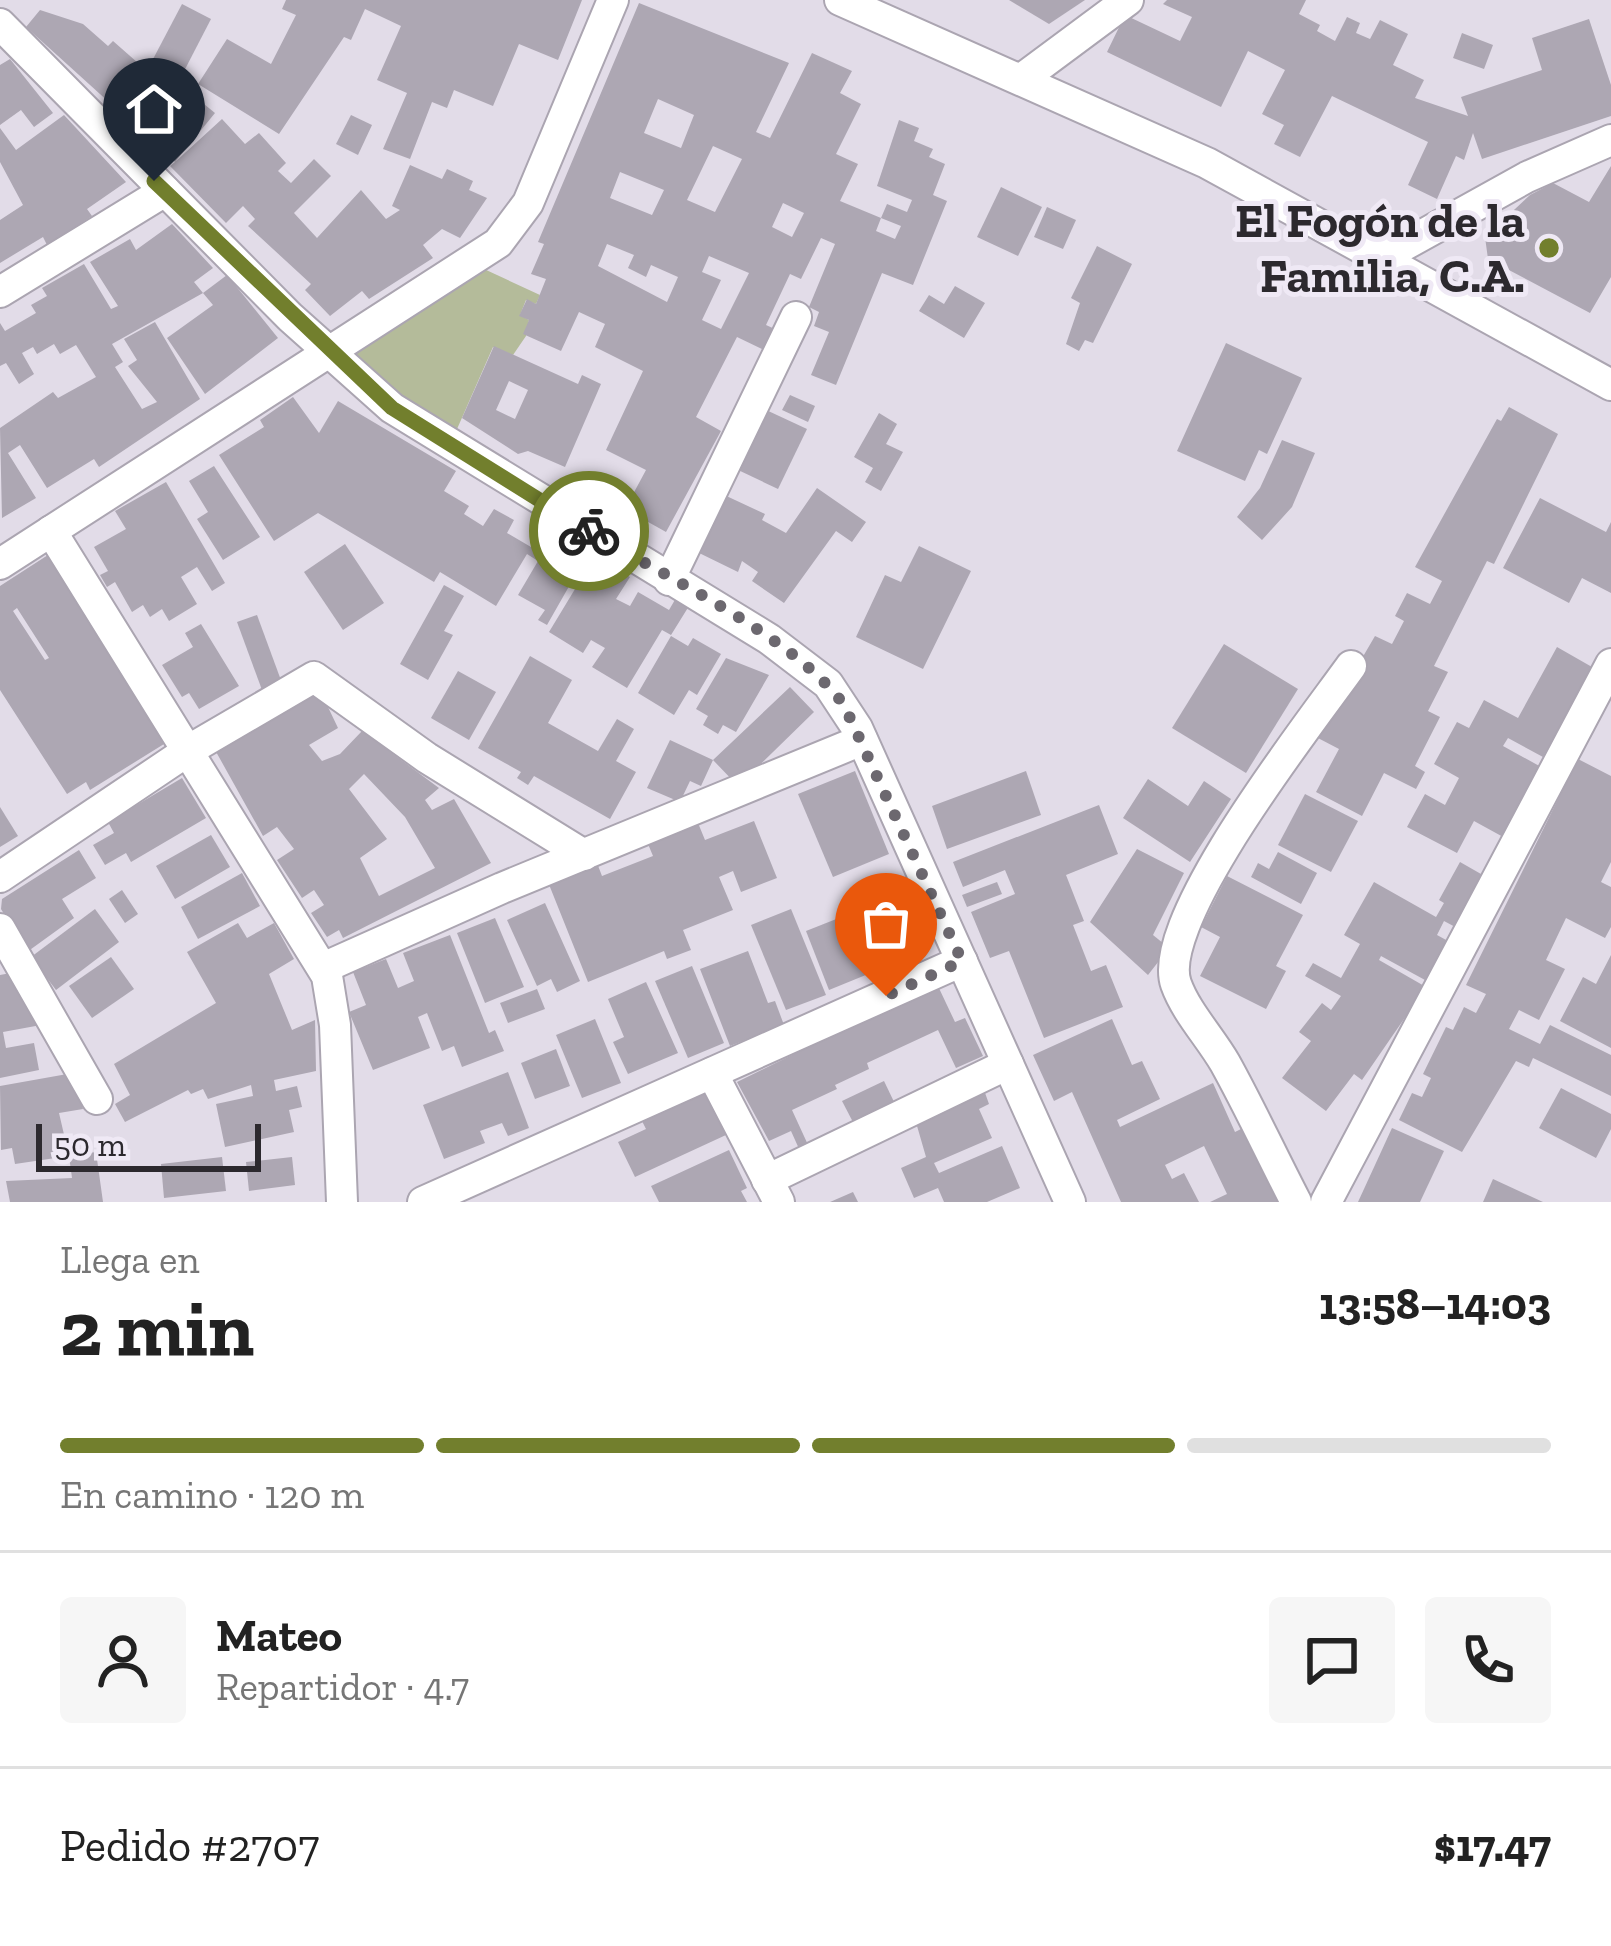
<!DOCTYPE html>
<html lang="es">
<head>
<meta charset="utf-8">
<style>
	:root { --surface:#fff; --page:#f6f6f6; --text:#222; --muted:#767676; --line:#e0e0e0; --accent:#727f2d }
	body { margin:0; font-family:"Zilla Slab",serif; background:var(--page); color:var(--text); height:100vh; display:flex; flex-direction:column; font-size:45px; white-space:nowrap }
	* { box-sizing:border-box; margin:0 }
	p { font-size:39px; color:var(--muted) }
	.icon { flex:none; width:66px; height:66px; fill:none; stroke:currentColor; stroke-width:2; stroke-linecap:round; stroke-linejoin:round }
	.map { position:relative; height:1202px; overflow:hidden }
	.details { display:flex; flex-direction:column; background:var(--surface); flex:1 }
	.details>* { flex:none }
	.scale { position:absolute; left:36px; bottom:30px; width:225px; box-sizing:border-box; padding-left:12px; border:6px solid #2c292e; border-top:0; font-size:33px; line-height:42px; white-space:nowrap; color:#2c292e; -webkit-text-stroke:9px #efe9f5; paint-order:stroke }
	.pin { position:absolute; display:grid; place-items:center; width:102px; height:102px; color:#fff; margin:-123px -51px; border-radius:50% 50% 50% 0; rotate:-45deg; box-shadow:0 0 12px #0007 }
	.pin .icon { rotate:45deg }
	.courier { position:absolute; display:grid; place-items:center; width:120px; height:120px; margin:-60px; border:9px solid #727f2d; border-radius:50%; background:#fff; color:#222; box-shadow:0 3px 15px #0007 }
	.head em { font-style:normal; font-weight:800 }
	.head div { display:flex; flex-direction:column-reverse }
	.head { display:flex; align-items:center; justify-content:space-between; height:204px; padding:0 60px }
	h1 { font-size:78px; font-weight:800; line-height:90px }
	.bar { display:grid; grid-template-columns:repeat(4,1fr); gap:18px 12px; align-content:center; height:144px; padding:0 60px }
	.bar i { height:15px; border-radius:9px; background:var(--line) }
	.bar .on { background:var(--accent) }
	.bar p { grid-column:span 4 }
	.line { display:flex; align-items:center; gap:30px; padding:0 60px; border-top:3px solid var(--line) }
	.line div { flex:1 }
	.round { display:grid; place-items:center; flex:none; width:126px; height:126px; border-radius:12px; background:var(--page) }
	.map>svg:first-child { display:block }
</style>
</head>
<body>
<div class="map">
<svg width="1611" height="1202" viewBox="0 0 1611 1202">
	<rect width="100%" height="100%" fill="#e2dce8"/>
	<path fill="#b4bb9a" d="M471,263L540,295L536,304L526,300L520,315L529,320L526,336L513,355L493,347L450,445L329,353Z"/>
	<g fill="#ada7b3" fill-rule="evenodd">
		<path d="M286,0H582L558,60L519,44L493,106L454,90L447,108L432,102L410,159L383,149L407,93L377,80L401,26L365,9L351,40L344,37L279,134L198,84L227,39L271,64L296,15L282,9Z"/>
		<path d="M1009,0H1085L1049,24Z"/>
		<path d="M1167,0H1306L1299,14L1320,25L1317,31L1335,41L1347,17L1360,23L1356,33L1370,39L1380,20L1408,34L1393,65L1424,80L1415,98L1468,116L1461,97L1542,70L1532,38L1589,19L1611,85V116L1482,159L1473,133L1464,160L1456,156L1437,199L1408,185L1428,142L1332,96L1300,157L1274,144L1284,125L1262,114L1285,70L1248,51L1221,107L1107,52L1125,15L1180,41L1192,17L1163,4Z"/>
		<path d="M639,3L789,63L756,132L770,138L812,53L852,71L840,93L861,104L836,154L858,164L840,201L881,218L887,204L907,212L912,200L877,186L899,120L919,128L914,141L933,149L929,157L945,164L933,195L947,201L913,285L882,273L836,385L811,375L829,332L814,326L819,312L809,307L835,244L821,238L801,279L790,274L766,325L777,330L766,351L737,337L696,417L721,431L666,532L625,509L646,470L606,450L643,371L595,347L605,324L579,312L561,351L523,334L529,320L519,316L527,299L536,304L546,279L531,274L544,244L538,242ZM658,99L694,115L681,148L644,133ZM713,146L742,159L715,212L687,200ZM620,172L664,190L652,215L610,198ZM783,203L804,213L792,237L772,227ZM881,218L901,226L895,239L876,231ZM607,244L634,255L628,268L646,277L651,265L678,277L667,302L598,266ZM709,256L749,273L721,329L702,320L721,280L702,272Z"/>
		<path d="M182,4L211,19L181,77L152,61Z"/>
		<path d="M40,10L83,24L108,46L113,41L171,92L178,83L215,113L175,162L222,119L245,144L259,133L286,163L278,171L291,183L314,159L331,176L294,213L317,238L361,190L386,219L400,210L392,206L410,165L442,179L447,169L473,181L469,190L487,198L460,238L442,229L423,245L433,258L369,299L362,291L330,316L305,290L311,284L248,226L255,219L243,206L226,223L170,166L175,162L26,27Z"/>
		<path d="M1462,33L1493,45L1484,69L1453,58Z"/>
		<path d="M10,59L53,113L34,127L21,110L0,125V65Z"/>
		<path d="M64,115L126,182L87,209L92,216L47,245L43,237L0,263V220L23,205L0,162V128L16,150Z"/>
		<path d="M351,115L372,125L358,155L336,144Z"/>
		<path d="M1611,166V277L1590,313L1488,259L1485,237L1530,195L1553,183L1589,202Z"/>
		<path d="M1001,187L1042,207L1018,256L977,237Z"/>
		<path d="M1047,207L1076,220L1063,249L1034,237Z"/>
		<path d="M172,224L213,268L194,282L203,293L112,344L123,362L115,367L142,409L157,402L128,366L137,360L124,339L155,322L200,399L99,467L94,459L47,488L20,445L8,453L36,498L2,518L0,428L53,392L58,398L96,377L76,345L60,354L54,344L37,354L33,347L22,353L34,374L19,384L6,363L0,366V323L5,331L36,313L31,305L47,296L42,288L84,264L111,309L118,306L90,262L130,239L136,250Z"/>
		<path d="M1097,246L1132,264L1093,343L1085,340L1079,351L1066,344L1080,303L1071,298Z"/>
		<path d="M227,275L278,338L205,394L167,338L213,305L203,293Z"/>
		<path d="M955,286L985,303L964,338L919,311L929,295L944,304Z"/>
		<path d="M1226,343L1302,378L1267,454L1259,450L1245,481L1177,451Z"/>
		<path d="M494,346L578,384L582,375L601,384L565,467L528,451L518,454L462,418ZM509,381L528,390L515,419L496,410Z"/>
		<path d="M790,395L815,406L808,422L782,410Z"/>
		<path d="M293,397L319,433L338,401L456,471L444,491L469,506L464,514L483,526L494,509L514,520L507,533L531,547L543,527L588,553L547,625L538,620L545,610L518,595L538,561L527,554L496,606L440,572L434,582L318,513L274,541L219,455L264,427L260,420Z"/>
		<path d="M1509,407L1558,434L1494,564L1487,561L1434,666L1448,672L1428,711L1440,717L1415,766L1425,772L1416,789L1384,773L1362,816L1316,792L1339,749L1316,737L1375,636L1392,644L1404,621L1395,616L1407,593L1430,604L1442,581L1415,567L1497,419L1501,421Z"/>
		<path d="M764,409L807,429L778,489L736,469Z"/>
		<path d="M879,413L897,424L886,444L903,452L881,491L865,482L873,468L854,457Z"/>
		<path d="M1282,440L1315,453L1292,507L1262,540L1237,517L1260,488Z"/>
		<path d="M214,466L260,537L223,560L197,519L208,512L189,481Z"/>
		<path d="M166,482L225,583L212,591L197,567L181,577L197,604L169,621L162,609L150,617L143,605L132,612L115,582L107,587L100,575L108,571L94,547L126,529L115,511Z"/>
		<path d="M817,488L866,522L852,542L836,531L784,603L752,581L758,572L742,561L738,572L693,550L720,493L765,514L762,520L786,533Z"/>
		<path d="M1540,498L1606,532L1611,522V593L1582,578L1569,603L1503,568Z"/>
		<path d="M345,544L384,603L343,630L304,572Z"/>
		<path d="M919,546L971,571L923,669L856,637L885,575L901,582Z"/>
		<path d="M48,555L164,744L90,790L86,782L67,794L0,690V586ZM17,608L49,658L45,660L13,611Z"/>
		<path d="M595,556L630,577L616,599L630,606L638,592L669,610L676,598L689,606L671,635L662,630L627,688L592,667L605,648L591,640L583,653L549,632Z"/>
		<path d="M444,585L464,596L444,631L453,635L428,680L400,664Z"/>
		<path d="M257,615L282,683L262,690L237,622Z"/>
		<path d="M201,624L239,686L199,709L189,693L182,697L162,665L193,647L185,633Z"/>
		<path d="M671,636L688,646L693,638L721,654L697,695L689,690L674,715L638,693Z"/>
		<path d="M1224,644L1298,689L1246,773L1172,728Z"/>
		<path d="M1557,647L1592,667L1543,757L1508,738L1503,746L1543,768L1505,838L1474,821L1457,853L1407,827L1425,794L1445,805L1459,778L1434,764L1457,722L1469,728L1484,700L1518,718Z"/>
		<path d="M530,656L572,680L548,723L598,751L617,719L634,729L616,761L636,772L610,819L534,776L528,785L517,778L521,772L478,748Z"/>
		<path d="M726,658L769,675L736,732L723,725L718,734L703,725L708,716L696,709Z"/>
		<path d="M458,671L496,692L469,740L431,718Z"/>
		<path d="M317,684L338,728L309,745L322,761L340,754L362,731L439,788L425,800L432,810L454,799L491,863L343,938L339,930L327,937L311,913L324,905L314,890L302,898L277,860L294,849L277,827L263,836L210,741ZM364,774L405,817L435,868L379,896L360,858L387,839L349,789Z"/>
		<path d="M790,687L814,712L738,786L713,760L701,786L690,781L680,802L647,788L670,740L713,760Z"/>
		<path d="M1578,759L1611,776V862L1601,882L1611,887V927L1605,938L1566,918L1546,960L1565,969L1539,1020L1519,1010L1509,1029L1540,1044L1550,1025L1611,1055V1096L1533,1058L1529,1067L1516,1061L1462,1152L1399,1120L1412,1093L1422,1097L1431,1078L1423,1074L1446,1027L1453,1030L1464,1007L1476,1013L1486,994L1466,985Z"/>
		<path d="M855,771L889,854L833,877L798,794Z"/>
		<path d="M1026,771L1041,815L947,849L932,806Z"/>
		<path d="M182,778L206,818L131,862L126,853L105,865L93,845L114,833L108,822Z"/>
		<path d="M1148,779L1188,806L1204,781L1231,799L1190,862L1123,818Z"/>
		<path d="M1305,794L1358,821L1331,872L1278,845Z"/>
		<path d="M1099,805L1118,854L1066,875L1084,921L1073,925L1091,971L1106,965L1123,1007L1044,1038L1009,951L990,958L971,912L1015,894L1005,870L963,887L953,862Z"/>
		<path d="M0,807L18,836L0,847Z"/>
		<path d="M754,821L777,878L741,892L733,871L719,877L733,910L683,930L691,950L667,959L664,951L588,982L548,882L597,863L602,876L653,856L648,844L698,823L705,840Z"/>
		<path d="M211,835L230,867L175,899L156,866Z"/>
		<path d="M1137,849L1184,873L1153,935L1169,948L1148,975L1090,922Z"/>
		<path d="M79,850L96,878L62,899L74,918L27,952L1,909L2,899Z"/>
		<path d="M1278,852L1317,873L1301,904L1251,877L1258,863L1269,869Z"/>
		<path d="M1460,862L1488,878L1459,929L1444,921L1437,935L1448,941L1425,980L1381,956L1379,960L1426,987L1362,1080L1354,1074L1326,1111L1282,1078L1311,1041L1299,1032L1322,1003L1331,1010L1341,996L1305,976L1313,963L1341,978L1360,944L1344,935L1374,882L1436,917L1444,903L1439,900Z"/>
		<path d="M242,873L260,906L198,939L181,907Z"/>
		<path d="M1227,876L1303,915L1276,966L1286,971L1266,1009L1200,976L1220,937L1201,927Z"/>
		<path d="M997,882L1002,894L967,907L962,895Z"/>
		<path d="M122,890L138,914L125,923L109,899Z"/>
		<path d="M545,903L580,981L557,992L551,979L537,986L507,920Z"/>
		<path d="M901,904L917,942L901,949L905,958L884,967L864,919Z"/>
		<path d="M95,909L119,942L56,990L31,957Z"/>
		<path d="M791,909L826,995L786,1010L751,925Z"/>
		<path d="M854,912L878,970L829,990L806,931Z"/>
		<path d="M495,918L524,987L485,1003L457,933Z"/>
		<path d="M238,923L247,938L274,923L294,959L269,974L292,1030L315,1020L316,1071L274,1080L276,1091L297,1086L302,1107L289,1110L294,1132L225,1147L216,1104L253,1096L251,1085L208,1099L203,1089L191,1094L188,1090L125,1122L115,1104L130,1095L114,1064L216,1003L187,952Z"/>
		<path d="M450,935L489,1033L495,1030L504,1051L462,1067L454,1046L442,1051L427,1013L418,1017L430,1048L373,1070L349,1012L366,1005L353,972L386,959L398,988L414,981L403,953Z"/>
		<path d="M748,951L768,1003L775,1001L784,1025L730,1046L700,969Z"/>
		<path d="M1611,955V1048L1560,1021L1583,977L1596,984Z"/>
		<path d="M111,957L134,989L92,1018L69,986Z"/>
		<path d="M692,966L724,1043L688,1058L655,981Z"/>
		<path d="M16,972L41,1025L3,1032L6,1048L34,1043L39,1070L0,1078V975Z"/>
		<path d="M646,982L678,1053L628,1074L613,1042L624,1037L608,999Z"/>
		<path d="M937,984L955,1022L965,1018L983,1056L956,1068L938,1030L867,1063L869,1069L835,1085L837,1089L792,1110L809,1147L800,1151L791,1131L769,1141L737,1082Z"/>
		<path d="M537,989L545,1009L508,1023L500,1003Z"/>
		<path d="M595,1019L621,1083L582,1098L556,1035Z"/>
		<path d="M1112,1019L1132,1065L1142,1061L1160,1099L1117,1120L1120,1127L1213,1083L1235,1132L1245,1127L1280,1202H1210L1227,1194L1204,1146L1165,1165L1172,1179L1184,1173L1199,1202H1121L1072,1092L1054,1101L1033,1055Z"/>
		<path d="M556,1049L570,1086L535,1099L521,1063Z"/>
		<path d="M508,1072L529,1128L508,1136L502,1123L480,1131L485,1143L444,1159L423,1105Z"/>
		<path d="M73,1073L83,1109L59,1113L69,1156L96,1152L103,1202H10L6,1181L72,1178L69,1156L15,1164L12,1148L1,1150L0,1086Z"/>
		<path d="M884,1081L896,1106L855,1126L842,1101Z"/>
		<path d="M703,1087L726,1135L635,1177L618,1142L646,1129L640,1117Z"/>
		<path d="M1561,1088L1611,1114V1129L1596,1158L1539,1128Z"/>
		<path d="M984,1090L989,1104L979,1109L992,1138L934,1163L939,1173L1002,1146L1020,1188L987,1202H944L938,1188L914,1198L901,1168L926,1157L915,1119Z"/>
		<path d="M1392,1128L1444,1151L1420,1202H1358Z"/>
		<path d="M729,1150L747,1188L741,1191L747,1202H659L651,1186Z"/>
		<path d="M222,1157L226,1191L164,1198L161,1164Z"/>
		<path d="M292,1157L295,1185L249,1191L246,1162Z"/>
		<path d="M1493,1179L1543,1202H1483Z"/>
		<path d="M853,1192L858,1202H830Z"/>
	</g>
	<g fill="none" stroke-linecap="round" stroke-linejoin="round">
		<g stroke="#aba5b1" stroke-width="34">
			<g id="street">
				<path d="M840,0L1207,163L1611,385"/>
				<path d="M0,24L290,317L392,408L769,639L828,684L857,728L1070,1202"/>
				<path d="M1023,78L1128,0"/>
				<path d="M1381,258L1527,177L1611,140"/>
				<path d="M0,292L165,191"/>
				<path d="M51,531L327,976L335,1025L342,1202"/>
				<path d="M0,564L498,243L528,203L613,0"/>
				<path d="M669,580L796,317"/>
				<path d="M0,877L189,750L314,677L427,758L584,855"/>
				<path d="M0,929L97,1099"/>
				<path d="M323,968L502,888L862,740"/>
				<path d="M712,1073L779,1202"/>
				<path d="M767,1180L1008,1064"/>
				<path d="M423,1202L962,961"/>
				<path d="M1296,1202C1272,1156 1250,1108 1225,1063C1210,1037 1186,1012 1176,984C1154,921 1311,722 1351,666"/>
				<path d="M1326,1202L1611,664"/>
			</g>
		</g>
		<use href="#street" stroke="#fff" stroke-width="30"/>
	</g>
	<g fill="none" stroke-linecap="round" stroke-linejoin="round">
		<path stroke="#6c686f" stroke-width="12" stroke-dasharray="0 21.6" d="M589,531C665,577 792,635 844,705L962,961L886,996"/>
		<path stroke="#727f2d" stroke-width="15" d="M154,181L392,408L589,531"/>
	</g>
	<circle fill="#727f2d" stroke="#efe9f5" stroke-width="4.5" cx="1549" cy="248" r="12"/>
	<g text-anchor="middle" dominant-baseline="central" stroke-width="10" stroke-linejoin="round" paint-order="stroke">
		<g font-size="48" font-weight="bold" fill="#2c292e" stroke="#efe9f5" text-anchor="end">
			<text x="1525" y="220">El Fogón de la<tspan x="1525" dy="55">Familia, C.A.</tspan></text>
		</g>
	</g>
</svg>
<div class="scale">50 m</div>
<div class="pin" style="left:886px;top:996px;background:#ea580c"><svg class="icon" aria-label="bag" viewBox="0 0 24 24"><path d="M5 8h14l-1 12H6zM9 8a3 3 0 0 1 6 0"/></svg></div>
<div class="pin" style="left:154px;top:181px;background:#1f2937"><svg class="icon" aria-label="home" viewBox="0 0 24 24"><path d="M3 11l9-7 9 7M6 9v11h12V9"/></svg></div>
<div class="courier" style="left:589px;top:531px"><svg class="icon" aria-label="bike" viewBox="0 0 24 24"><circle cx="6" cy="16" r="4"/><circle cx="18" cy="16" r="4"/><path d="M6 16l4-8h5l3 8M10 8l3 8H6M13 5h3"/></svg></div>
</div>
<section class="details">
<div class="head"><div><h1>2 min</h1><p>Llega en</p></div><em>13:58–14:03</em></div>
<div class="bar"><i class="on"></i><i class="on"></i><i class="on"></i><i></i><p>En camino · 120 m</p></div>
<div class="line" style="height:216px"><a class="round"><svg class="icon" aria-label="person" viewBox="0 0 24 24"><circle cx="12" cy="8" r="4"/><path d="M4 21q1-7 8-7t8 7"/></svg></a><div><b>Mateo</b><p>Repartidor · 4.7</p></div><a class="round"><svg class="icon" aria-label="chat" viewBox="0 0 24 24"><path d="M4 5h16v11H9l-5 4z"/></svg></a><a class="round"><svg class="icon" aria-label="phone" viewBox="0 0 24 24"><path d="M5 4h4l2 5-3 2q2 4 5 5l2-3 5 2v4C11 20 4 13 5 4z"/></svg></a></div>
<div class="line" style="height:156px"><div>Pedido #2707</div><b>$17.47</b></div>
</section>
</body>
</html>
